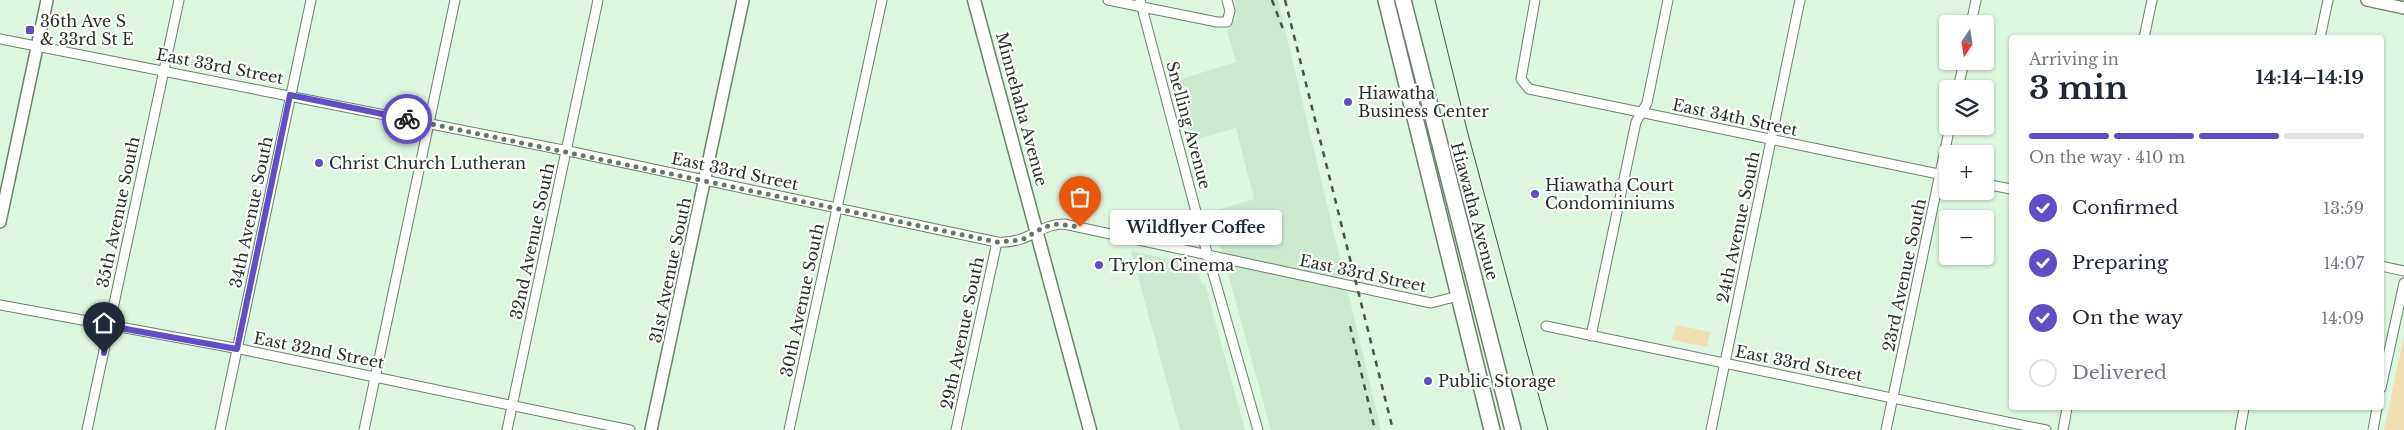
<!DOCTYPE html>
<html lang="en">
<head>
<meta charset="utf-8">
<style>
	:root { --surface:#fff; --page:#f6f6f7; --text:#1f2937; --muted:#747a83; --line:#e0e1e3; --accent:#634dc6 }
	body { margin:0; font-family:"Libre Baskerville",serif; background:var(--page); color:var(--text); height:100vh; display:flex; flex-direction:column; font-size:19px; white-space:nowrap }
	* { box-sizing:border-box; margin:0 }
	p { font-size:16px; color:var(--muted) }
	.icon { flex:none; width:28px; height:28px; fill:none; stroke:currentColor; stroke-width:2; stroke-linecap:round; stroke-linejoin:round }
	.map { position:relative; flex:1; overflow:hidden }
	.panel { position:absolute; left:2009px; top:35px; width:375px; height:375px; display:flex; flex-direction:column; background:var(--surface); border-radius:5px; box-shadow:0 1px 4px #0004 }
	.panel>* { flex:none }
	.needle { width:32px; rotate:192deg }
	.tools { position:absolute; left:1939px; top:15px; display:grid; gap:10px }
	.tools a { display:grid; place-items:center; width:55px; height:55px; border-radius:5px; background:var(--surface); box-shadow:0 1px 4px #0004; font-size:25px }
	.pin { position:absolute; display:grid; place-items:center; width:42px; height:42px; color:#fff; margin:-51px -21px; border-radius:50% 50% 50% 0; rotate:-45deg; box-shadow:0 0 5px #0007 }
	.pin .icon { rotate:45deg }
	.courier { position:absolute; display:grid; place-items:center; width:50px; height:50px; margin:-25px; border:4px solid #634dc6; border-radius:50%; background:#fff; color:#222; box-shadow:0 1px 6px #0007 }
	.bubble { position:absolute; height:35px; border-radius:5px; background:var(--surface); box-shadow:0 1px 4px #0004; font-size:16px; font-weight:700; line-height:35px; text-align:center }
	.summary em { font-style:normal; font-weight:700 }
	.summary div { display:flex; flex-direction:column-reverse }
	.summary { display:flex; align-items:center; justify-content:space-between; height:85px; padding:0 20px }
	h1 { font-size:32px; font-weight:700; line-height:38px }
	.bar { display:grid; grid-template-columns:repeat(4,1fr); gap:8px 5px; align-content:center; height:60px; padding:0 20px }
	.bar i { height:6px; border-radius:4px; background:var(--line) }
	.bar .current { background:var(--accent) }
	.bar p { grid-column:span 4 }
	ol { padding:0 20px; list-style:none }
	li { display:flex; align-items:center; gap:15px; height:55px }
	li p { margin-inline-start:auto }
	li .icon { padding:5px; border-radius:50%; background:var(--accent); color:#fff; stroke-width:4 }
	li:last-child { color:var(--muted) }
	li i { width:28px; height:28px; border:2px solid var(--line); border-radius:50% }
	.map>svg:first-child { display:block }
</style>
</head>
<body>
<div class="map">
<svg width="2404" height="430" viewBox="0 0 2404 430">
	<rect width="100%" height="100%" fill="#def5df"/>
	<g fill="#cce8cf">
		<path d="M1235,0H1278L1381,430H1271L1211,212L1254,199L1236,128L1191,141L1175,81L1236,62L1227,31L1236,18Z"/>
		<path d="M1131,251L1196,265L1202,285L1205,284L1245,430H1180Z"/>
	</g>
	<g fill="#eedfb2">
		<path d="M1676,325L1710,332L1707,347L1672,340Z"/>
		<path d="M2404,335V430H2384Z"/>
	</g>
	<g fill="none" stroke-linecap="round" stroke-linejoin="round">
		<g stroke="#6d816e" stroke-width="11">
			<g id="minor">
				<path d="M1108,0L1217,22H1227L1230,11L1227,0"/>
				<path d="M1140,0L1204,242L1258,430"/>
				<path d="M1535,0L1521,79L1529,89L1948,176"/>
				<path d="M1971,24L1976,0"/>
				<path d="M2144,38L2152,0"/>
				<path d="M2320,38L2328,0"/>
				<path d="M0,39L573,152L997,242C1030,244 1038,224 1064,224L1431,303L1458,296"/>
				<path d="M1958,89L1964,61"/>
				<path d="M1985,184L2011,189"/>
				<path d="M2381,266L2404,271"/>
				<path d="M0,305L245,350L630,430"/>
				<path d="M1546,326L2046,430"/>
				<path d="M1591,336L1636,122L1647,103L1668,0"/>
				<path d="M2381,388L2404,283"/>
				<path d="M87,430L179,0"/>
				<path d="M220,430L311,0"/>
				<path d="M364,430L455,0"/>
				<path d="M507,430L598,0"/>
				<path d="M789,430L882,0"/>
				<path d="M956,430L997,242"/>
				<path d="M1711,430L1800,0"/>
				<path d="M1886,430L1950,126"/>
				<path d="M2063,430L2067,408"/>
				<path d="M2240,430L2244,408"/>
				<path d="M2373,430L2377,408"/>
			</g>
		</g>
		<g stroke="#6d816e" stroke-width="14">
			<g id="tertiary">
				<path d="M2367,0L2404,8"/>
				<path d="M0,222L47,0"/>
				<path d="M651,430L743,0"/>
			</g>
		</g>
		<g stroke="#6d816e" stroke-width="15">
			<path id="secondary" d="M974,0L1090,430"/>
		</g>
		<g stroke="#6d816e" stroke-width="18">
			<g id="trunk">
				<path d="M1386,0L1492,430"/>
				<path d="M1403,0L1513,430"/>
			</g>
		</g>
		<use href="#minor" stroke="#fff" stroke-width="9"/>
		<use href="#tertiary" stroke="#fff" stroke-width="11"/>
		<use href="#secondary" stroke="#fff" stroke-width="12"/>
		<use href="#trunk" stroke="#fff" stroke-width="15"/>
		<path stroke="#485349" stroke-width="1" d="M1435,0L1467,130L1548,430"/>
		<g stroke="#485349" stroke-width="2.5" stroke-dasharray="6 6" stroke-linecap="butt">
			<path d="M1272,0L1283,29"/>
			<path d="M1285,0L1393,430"/>
			<path d="M1350,326L1375,430"/>
		</g>
	</g>
	<g fill="none" stroke-linecap="round" stroke-linejoin="round">
		<path stroke="#687669" stroke-width="5" stroke-dasharray="0 9" d="M407,119L997,242L1022,240L1044,227L1057,224L1080,227"/>
		<path stroke="#634dc6" stroke-width="6" d="M104,353L109,326L237,349L290,95L407,119"/>
	</g>
	<g fill="#634dc6" stroke="#fff" stroke-width="2">
		<rect x="25" y="25" width="10" height="10" rx="2.5"/>
		<circle cx="1348" cy="102" r="5"/>
		<circle cx="319" cy="163" r="5"/>
		<circle cx="1535" cy="194" r="5"/>
		<circle cx="1099" cy="265" r="5"/>
		<circle cx="1428" cy="381" r="5"/>
	</g>
	<g text-anchor="middle" dominant-baseline="central" stroke-width="4.5" stroke-linejoin="round" paint-order="stroke">
		<g font-size="16" fill="#283129" stroke="#fff" text-anchor="start">
			<text x="40" y="21">36th Ave S<tspan x="40" dy="18">&amp; 33rd St E</tspan></text>
			<text x="1358" y="93">Hiawatha<tspan x="1358" dy="18">Business Center</tspan></text>
			<text x="329" y="163">Christ Church Lutheran</text>
			<text x="1545" y="185">Hiawatha Court<tspan x="1545" dy="18">Condominiums</tspan></text>
			<text x="1109" y="265">Trylon Cinema</text>
			<text x="1438" y="381">Public Storage</text>
		</g>
		<g font-size="16" fill="#283129" stroke="#fff">
			<text transform="translate(220 66) rotate(11)">East 33rd Street</text>
			<text transform="translate(1022 109) rotate(75)">Minnehaha Avenue</text>
			<text transform="translate(1735 117) rotate(12)">East 34th Street</text>
			<text transform="translate(1189 125) rotate(75)">Snelling Avenue</text>
			<text transform="translate(735 171) rotate(12)">East 33rd Street</text>
			<text transform="translate(1475 211) rotate(75)">Hiawatha Avenue</text>
			<text transform="translate(118 212) rotate(-78)">35th Avenue South</text>
			<text transform="translate(251 212) rotate(-78)">34th Avenue South</text>
			<text transform="translate(1738 227) rotate(-78)">24th Avenue South</text>
			<text transform="translate(532 241) rotate(-78)">32nd Avenue South</text>
			<text transform="translate(670 270) rotate(-78)">31st Avenue South</text>
			<text transform="translate(1363 273) rotate(12)">East 33rd Street</text>
			<text transform="translate(1904 275) rotate(-78)">23rd Avenue South</text>
			<text transform="translate(802 300) rotate(-78)">30th Avenue South</text>
			<text transform="translate(962 333) rotate(-78)">29th Avenue South</text>
			<text transform="translate(319 350) rotate(11)">East 32nd Street</text>
			<text transform="translate(1799 363) rotate(11)">East 33rd Street</text>
		</g>
	</g>
</svg>
<div class="tools">
<a><svg class="needle" viewBox="-14 -14 28 28"><path d="M0-13l5 13h-10z" fill="#e53935"/><path d="M0 13l5-13h-10z" fill="#747a83"/></svg></a>
<a><svg class="icon" aria-label="layers" viewBox="0 0 24 24"><path d="M12 4l9 5-9 5-9-5zM3 14l9 5 9-5"/></svg></a>
<a>+</a>
<a>−</a>
</div>
<div class="pin" style="left:1080px;top:227px;background:#ea580c"><svg class="icon" aria-label="bag" viewBox="0 0 24 24"><path d="M5 8h14l-1 12H6zM9 8a3 3 0 0 1 6 0"/></svg></div>
<div class="pin" style="left:104px;top:353px;background:#1f2937"><svg class="icon" aria-label="home" viewBox="0 0 24 24"><path d="M3 11l9-7 9 7M6 9v11h12V9"/></svg></div>
<div class="courier" style="left:407px;top:119px"><svg class="icon" aria-label="bike" viewBox="0 0 24 24"><circle cx="6" cy="16" r="4"/><circle cx="18" cy="16" r="4"/><path d="M6 16l4-8h5l3 8M10 8l3 8H6M13 5h3"/></svg></div>
<div class="bubble" style="left:1110px;top:210px;width:172px">Wildflyer Coffee</div>
<section class="panel">
<div class="summary"><div><h1>3 min</h1><p>Arriving in</p></div><em>14:14–14:19</em></div>
<div class="bar"><i class="current"></i><i class="current"></i><i class="current"></i><i></i><p>On the way · 410 m</p></div>
<ol>
<li><svg class="icon" aria-label="check" viewBox="0 0 24 24"><path d="M5 12l5 5 9-10"/></svg>Confirmed<p>13:59</p></li>
<li><svg class="icon" aria-label="check" viewBox="0 0 24 24"><path d="M5 12l5 5 9-10"/></svg>Preparing<p>14:07</p></li>
<li><svg class="icon" aria-label="check" viewBox="0 0 24 24"><path d="M5 12l5 5 9-10"/></svg>On the way<p>14:09</p></li>
<li><i></i>Delivered</li>
</ol>
</section>
</div>
</body>
</html>
